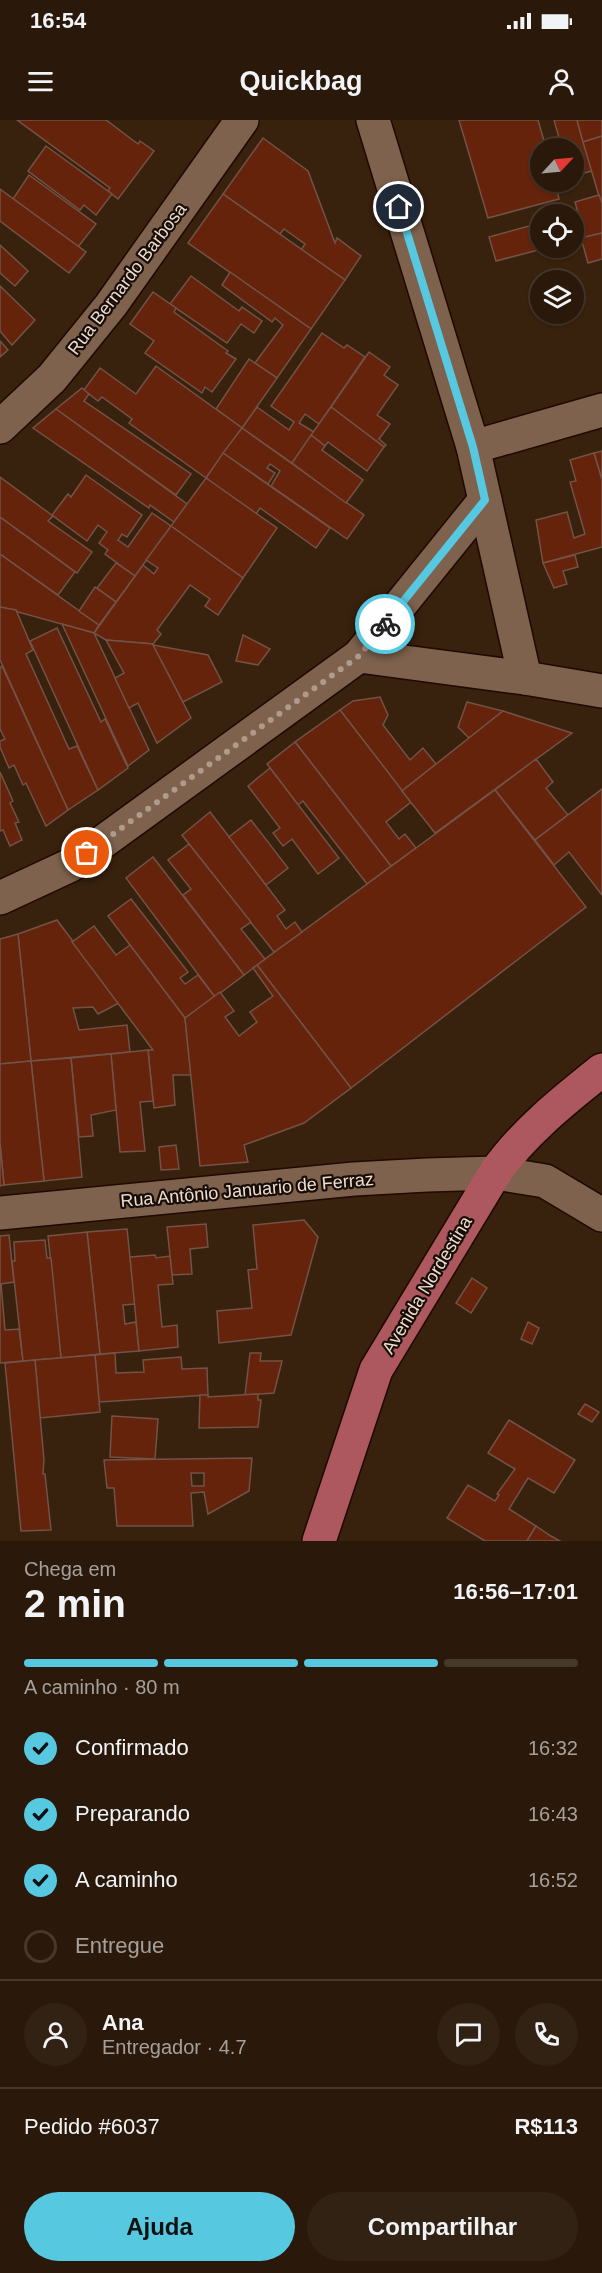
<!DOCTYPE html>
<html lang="pt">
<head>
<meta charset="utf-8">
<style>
	:root { --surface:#2a190a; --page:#322213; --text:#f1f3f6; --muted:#a5a09c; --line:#46382b; --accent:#56c9e1 }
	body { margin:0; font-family:Arial,sans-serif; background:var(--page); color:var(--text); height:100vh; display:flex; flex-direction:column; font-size:22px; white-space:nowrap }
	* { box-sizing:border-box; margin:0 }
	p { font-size:20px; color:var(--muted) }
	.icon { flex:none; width:33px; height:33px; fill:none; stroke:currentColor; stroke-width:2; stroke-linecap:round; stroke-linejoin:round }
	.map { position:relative; height:1421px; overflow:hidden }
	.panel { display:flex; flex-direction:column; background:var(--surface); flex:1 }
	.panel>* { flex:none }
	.needle { width:39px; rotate:64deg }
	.tools { position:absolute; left:530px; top:18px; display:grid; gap:12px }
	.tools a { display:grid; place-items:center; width:54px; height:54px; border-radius:50%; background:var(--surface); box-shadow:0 2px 4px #0004,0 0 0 2px var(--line); font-size:30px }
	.pin { position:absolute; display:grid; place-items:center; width:51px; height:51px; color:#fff; margin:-26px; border:3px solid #fff; border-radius:50%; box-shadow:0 2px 6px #0007 }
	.courier { position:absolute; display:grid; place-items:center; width:60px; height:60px; margin:-30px; border:4px solid #56c9e1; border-radius:50%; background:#fff; color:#222; box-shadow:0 2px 8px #0007 }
	.summary em { font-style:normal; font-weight:700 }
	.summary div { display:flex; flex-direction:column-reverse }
	.summary { display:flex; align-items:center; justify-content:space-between; height:102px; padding:0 24px }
	h1 { font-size:39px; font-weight:700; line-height:45px }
	.bar { display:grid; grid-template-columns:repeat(4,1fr); gap:9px 6px; align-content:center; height:72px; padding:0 24px }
	.bar i { height:8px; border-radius:4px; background:var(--line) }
	.bar .selected { background:var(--accent) }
	.bar p { grid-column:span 4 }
	.line { display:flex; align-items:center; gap:15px; padding:0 24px; border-top:2px solid var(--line) }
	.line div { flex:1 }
	.round { display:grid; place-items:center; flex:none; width:63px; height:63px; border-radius:32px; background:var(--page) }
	ol { padding:0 24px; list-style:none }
	li { display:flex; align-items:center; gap:18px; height:66px }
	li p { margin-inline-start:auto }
	li .icon { padding:6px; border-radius:50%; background:var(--accent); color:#111; stroke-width:4 }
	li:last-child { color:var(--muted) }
	li i { width:33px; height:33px; border:3px solid var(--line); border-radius:50% }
	.button { display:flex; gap:12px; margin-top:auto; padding:12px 24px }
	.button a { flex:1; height:69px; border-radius:36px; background:var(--accent); color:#111; font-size:24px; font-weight:700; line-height:69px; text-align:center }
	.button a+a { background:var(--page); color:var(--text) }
	.status { display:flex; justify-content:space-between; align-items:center; height:42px; padding:0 30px; background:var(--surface); direction:ltr }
	.status svg { height:16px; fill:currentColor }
	header { display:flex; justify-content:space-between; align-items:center; height:78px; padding:0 24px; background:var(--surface); font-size:27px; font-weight:700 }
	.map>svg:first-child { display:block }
</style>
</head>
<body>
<div class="status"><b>16:54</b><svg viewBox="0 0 49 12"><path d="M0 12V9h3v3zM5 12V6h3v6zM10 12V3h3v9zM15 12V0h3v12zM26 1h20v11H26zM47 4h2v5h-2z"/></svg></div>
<header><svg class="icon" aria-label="menu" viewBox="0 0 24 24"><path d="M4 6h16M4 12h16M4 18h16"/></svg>Quickbag<svg class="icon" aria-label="person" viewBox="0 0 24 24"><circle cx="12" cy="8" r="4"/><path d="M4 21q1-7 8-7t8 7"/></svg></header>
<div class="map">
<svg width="602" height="1421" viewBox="0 0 602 1421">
	<rect width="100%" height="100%" fill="#38210d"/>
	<g fill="#64230a" stroke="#735247" stroke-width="1.5" fill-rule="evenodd">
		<path d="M17,0H106L138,24L140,21L154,31L118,79L108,71L110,68Z"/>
		<path d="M459,0H538L546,28H540V62H555L559,79L488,98Z"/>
		<path d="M554,0H577L592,51L573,56V28H562Z"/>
		<path d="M577,0H602V16L583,22Z"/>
		<path d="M602,16V83H601L583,22Z"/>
		<path d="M263,18L308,51L335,123L337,118L361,136L345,160L301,130L305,124L284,109L280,114L223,74Z"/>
		<path d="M46,26L112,74L96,95L84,85L80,90L28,51Z"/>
		<path d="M29,55L96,104L78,127L13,79Z"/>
		<path d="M0,69L86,132L69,153L0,101Z"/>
		<path d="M223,74L345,160L311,209L188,123Z"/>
		<path d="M599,75L602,83V113L573,120L572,94L578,93L575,82Z"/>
		<path d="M540,103V128H546L496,141L489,117Z"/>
		<path d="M602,113V139L588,143L581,118Z"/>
		<path d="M0,125L28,151L15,166L0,153Z"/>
		<path d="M230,152L311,209L277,258L255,243L283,205L275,198L272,202L222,165Z"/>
		<path d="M191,156L239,191L242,187L262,201L254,213L241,204L227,223L170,184Z"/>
		<path d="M0,166L35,200L12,225L0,211Z"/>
		<path d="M153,172L176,188L174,192L228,231L226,233L236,239L212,272L205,267L202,273L145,233L154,221L130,204Z"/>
		<path d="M322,213L344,228L347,225L365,237L319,304L305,294L299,303L314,312L292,343L242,308L257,287L289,310L294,302L271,286Z"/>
		<path d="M0,221L8,230L0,237Z"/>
		<path d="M369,232L390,247L384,255L398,265L377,295L390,304L379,319L386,325L384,327L331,287Z"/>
		<path d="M249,239L277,258L242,308L216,289Z"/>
		<path d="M156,246L242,308L206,358L129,303L132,299L102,277L98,281L84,270L100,248L136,274Z"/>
		<path d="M82,268L89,274L84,281L191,354L176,375L56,289Z"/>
		<path d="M331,287L384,327L367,351L328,322L325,326L311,315Z"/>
		<path d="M56,289L187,384L174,402L150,385L149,388L33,308Z"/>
		<path d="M242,308L364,395L347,419L271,366L280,351L270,344L267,348L275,353L268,364L223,333Z"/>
		<path d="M311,315L325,326L322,330L363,360L346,383L292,343Z"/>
		<path d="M602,331V360L594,333Z"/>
		<path d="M223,333L330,408L316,428L260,388L256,394L206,358Z"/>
		<path d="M594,333L602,360V427L543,443L536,400L567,392L574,418L585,414L570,362L576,361L570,340Z"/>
		<path d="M86,355L142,395L127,417L122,414L118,420L128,427L152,393L171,406L135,456L105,434L108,430L99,423L107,412L98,405L87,421L52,395L68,374L71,377Z"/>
		<path d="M0,357L53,396L48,401L92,432L77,453L0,397Z"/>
		<path d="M206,358L277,408L243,458L171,406Z"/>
		<path d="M0,397L75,452L58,475L0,434Z"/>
		<path d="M171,406L243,458L218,495L205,486L210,479L190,465L157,510L161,514L153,524L106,520L94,513L143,445L154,454L158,448L146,440Z"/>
		<path d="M0,434L99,505L94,513L0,487Z"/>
		<path d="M575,435L578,447L563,451L567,464L554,468L543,443Z"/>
		<path d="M116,443L135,456L116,482L97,468Z"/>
		<path d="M95,467L116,482L99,505L79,491Z"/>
		<path d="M0,487L16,490L33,530L26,534L69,629L77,626L98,670L68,690L0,540Z"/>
		<path d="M62,504L94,513L149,630L128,646Z"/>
		<path d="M57,508L101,602L105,599L128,648L98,670L30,521Z"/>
		<path d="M243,515L270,529L258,545L236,541Z"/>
		<path d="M106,520L153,524L191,598L157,623L138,583L129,588L115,558L124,553Z"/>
		<path d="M153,525L208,535L222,562L183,582Z"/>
		<path d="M2,546L68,690L46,706L26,663L23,665L14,645L9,648L0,627V621L5,619L0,609V547Z"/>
		<path d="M380,577L388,595L383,605L410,640L423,628L436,644L402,671L340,590L353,581Z"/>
		<path d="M467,582L503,591L469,618L458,607Z"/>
		<path d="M340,590L411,682L386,702L399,719L405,714L416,728L391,746L295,622Z"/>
		<path d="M503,591L572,613L435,713L402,671Z"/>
		<path d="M295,622L391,746L367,764L303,681L298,685L267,644Z"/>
		<path d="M536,639L553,662L546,668L568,695L535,720L495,670Z"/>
		<path d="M270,648L339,738L318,754L292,719L283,726L273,713L280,708L248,666Z"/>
		<path d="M0,652L13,681L10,683L19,702L15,703L22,720L10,726L3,710L0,711Z"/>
		<path d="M602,669V775L569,732L554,745L535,720Z"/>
		<path d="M495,670L586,787L351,968L257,845Z"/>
		<path d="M210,692L285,790L277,796L286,809L295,802L302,812L274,832L182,715Z"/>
		<path d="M251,700L288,748L266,765L229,717Z"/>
		<path d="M189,724L251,802L241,809L265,839L244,855L183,775L191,769L168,740Z"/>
		<path d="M153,737L244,855L215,877L126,758Z"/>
		<path d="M131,779L188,852L180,858L185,864L198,855L215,877L185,898L108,796Z"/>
		<path d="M57,800L119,883L98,894L93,887L73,888L79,910L127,905L130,932L31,941L18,814Z"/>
		<path d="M94,806L116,835L130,825L185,898L191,955H173L175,985L154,988L148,930H153L72,822Z"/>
		<path d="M18,814L31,941L0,944V819Z"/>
		<path d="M257,845L351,968L304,1003L244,1025L248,1042L200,1046L185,898L220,872L234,891L225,897L239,916L257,902L250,892L273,876L253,848Z"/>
		<path d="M148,930L153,981L140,982L145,1031L120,1032L111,934Z"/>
		<path d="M111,934L116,990L91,995L93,1016L79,1017L71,938Z"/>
		<path d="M71,938L82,1057L44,1061L31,941Z"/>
		<path d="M31,941L44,1061L4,1065L0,1023V944Z"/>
		<path d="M0,1023L4,1065L0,1066Z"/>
		<path d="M176,1025L179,1049L161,1050L159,1027Z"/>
		<path d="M304,1100L318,1117L291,1215L219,1223L217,1191L252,1188L248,1150L257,1149L253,1105Z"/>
		<path d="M206,1104L208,1127L190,1129L192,1154L172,1155L167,1107Z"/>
		<path d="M127,1109L135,1184L123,1185L125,1204L136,1202L139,1231L100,1234L87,1112Z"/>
		<path d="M87,1112L100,1234L61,1238L48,1116Z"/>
		<path d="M9,1115L14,1162L1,1164L5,1210L19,1209L23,1241L0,1243V1116Z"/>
		<path d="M45,1120L47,1138H51L61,1238L23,1241L12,1141H15L14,1122Z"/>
		<path d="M155,1135L156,1138L170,1136L173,1164L158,1165L162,1207L177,1205L178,1227L139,1231L130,1137Z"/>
		<path d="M472,1158L487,1168L471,1193L456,1183Z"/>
		<path d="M528,1202L539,1208L532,1224L521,1219Z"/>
		<path d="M115,1233L116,1253L144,1252L143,1240L181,1237L182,1249L207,1248L208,1275L99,1282L95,1235Z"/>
		<path d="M250,1233H261L260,1241H282L274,1273L245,1275Z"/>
		<path d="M95,1235L100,1292L40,1298L35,1240Z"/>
		<path d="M35,1240L44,1340L43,1354H45L51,1410L21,1411L5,1243Z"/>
		<path d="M258,1274V1280H261L258,1307L199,1308L200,1275H208V1277Z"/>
		<path d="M585,1284L599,1292L592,1302L578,1294Z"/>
		<path d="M112,1296L158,1299L155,1339L110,1337Z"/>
		<path d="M509,1300L575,1340L554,1373L528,1358L509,1389L536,1406L527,1421H485L447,1398L468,1365L495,1381L499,1375L497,1374L515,1349L488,1333Z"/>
		<path d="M252,1338L249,1371L208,1394L204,1372L191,1373L193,1406H117L114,1368H107L104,1340ZM191,1353H204V1366H192Z"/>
		<path d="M536,1406L551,1416L560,1421H527Z"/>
	</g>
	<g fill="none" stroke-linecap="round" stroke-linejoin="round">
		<g stroke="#1f0900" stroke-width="36">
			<g id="minor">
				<path d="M373,0L473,327L525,558"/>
				<path d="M0,307L52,258L111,185L242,0"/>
				<path d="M473,327L602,290"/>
				<path d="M359,536L525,558L602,571"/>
				<path d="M0,778L71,745L359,536L485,380"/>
				<path d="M0,1093L354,1059L427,1055L495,1053L545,1061L602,1095"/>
			</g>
		</g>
		<g stroke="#1f0900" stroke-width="36">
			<path id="major" d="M319,1421L376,1250L495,1053C523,1013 563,981 602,950"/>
		</g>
		<use href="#minor" stroke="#7e624d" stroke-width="33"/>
		<use href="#major" stroke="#ad585f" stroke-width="33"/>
	</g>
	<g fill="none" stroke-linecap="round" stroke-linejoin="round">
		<path stroke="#ae9b8c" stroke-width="6" stroke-dasharray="0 10.8" d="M87,733L359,536L385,504"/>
		<path stroke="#56c9e1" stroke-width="8" d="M385,504L485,380L473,327L399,87"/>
	</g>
	<g text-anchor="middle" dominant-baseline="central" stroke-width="4.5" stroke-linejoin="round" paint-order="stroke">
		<g font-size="18" fill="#edddd1" stroke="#180d06">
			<text transform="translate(127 159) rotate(-53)">Rua Bernardo Barbosa</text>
			<text transform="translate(247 1070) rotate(-5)">Rua Antônio Januario de Ferraz</text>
			<text transform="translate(427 1165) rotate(-59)">Avenida Nordestina</text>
		</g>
	</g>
</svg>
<div class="tools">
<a><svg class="needle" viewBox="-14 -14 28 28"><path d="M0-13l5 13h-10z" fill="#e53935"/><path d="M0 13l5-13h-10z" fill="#a5a09c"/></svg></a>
<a><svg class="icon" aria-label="locate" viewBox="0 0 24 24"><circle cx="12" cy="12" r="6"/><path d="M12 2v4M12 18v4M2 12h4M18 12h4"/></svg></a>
<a><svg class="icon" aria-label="layers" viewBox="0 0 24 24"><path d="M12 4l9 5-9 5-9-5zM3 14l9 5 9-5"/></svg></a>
</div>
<div class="pin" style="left:87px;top:733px;background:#ea580c"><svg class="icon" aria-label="bag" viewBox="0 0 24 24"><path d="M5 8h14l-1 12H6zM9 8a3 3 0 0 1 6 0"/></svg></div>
<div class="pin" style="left:399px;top:87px;background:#1f2937"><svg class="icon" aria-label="home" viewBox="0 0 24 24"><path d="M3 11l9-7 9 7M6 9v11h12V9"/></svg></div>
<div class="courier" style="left:385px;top:504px"><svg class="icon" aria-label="bike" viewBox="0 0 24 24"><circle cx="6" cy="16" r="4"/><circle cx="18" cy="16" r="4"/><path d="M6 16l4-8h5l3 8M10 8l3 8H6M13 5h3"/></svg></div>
</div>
<section class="panel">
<div class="summary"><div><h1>2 min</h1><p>Chega em</p></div><em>16:56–17:01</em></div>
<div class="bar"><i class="selected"></i><i class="selected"></i><i class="selected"></i><i></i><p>A caminho · 80 m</p></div>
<ol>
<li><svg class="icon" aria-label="check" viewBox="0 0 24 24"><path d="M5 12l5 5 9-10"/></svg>Confirmado<p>16:32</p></li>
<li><svg class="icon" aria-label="check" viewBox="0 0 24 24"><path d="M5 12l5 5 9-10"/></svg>Preparando<p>16:43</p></li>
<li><svg class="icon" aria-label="check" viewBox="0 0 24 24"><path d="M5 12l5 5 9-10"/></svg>A caminho<p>16:52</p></li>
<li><i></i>Entregue</li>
</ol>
<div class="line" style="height:108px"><a class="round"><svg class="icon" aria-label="person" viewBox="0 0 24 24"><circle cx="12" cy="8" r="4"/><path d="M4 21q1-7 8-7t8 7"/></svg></a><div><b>Ana</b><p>Entregador · 4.7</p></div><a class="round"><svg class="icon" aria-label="chat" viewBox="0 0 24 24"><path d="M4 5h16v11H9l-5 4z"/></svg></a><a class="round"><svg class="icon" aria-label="phone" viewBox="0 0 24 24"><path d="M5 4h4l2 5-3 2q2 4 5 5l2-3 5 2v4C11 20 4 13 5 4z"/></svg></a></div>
<div class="line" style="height:78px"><div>Pedido #6037</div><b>R$113</b></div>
<div class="button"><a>Ajuda</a><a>Compartilhar</a></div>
</section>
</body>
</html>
